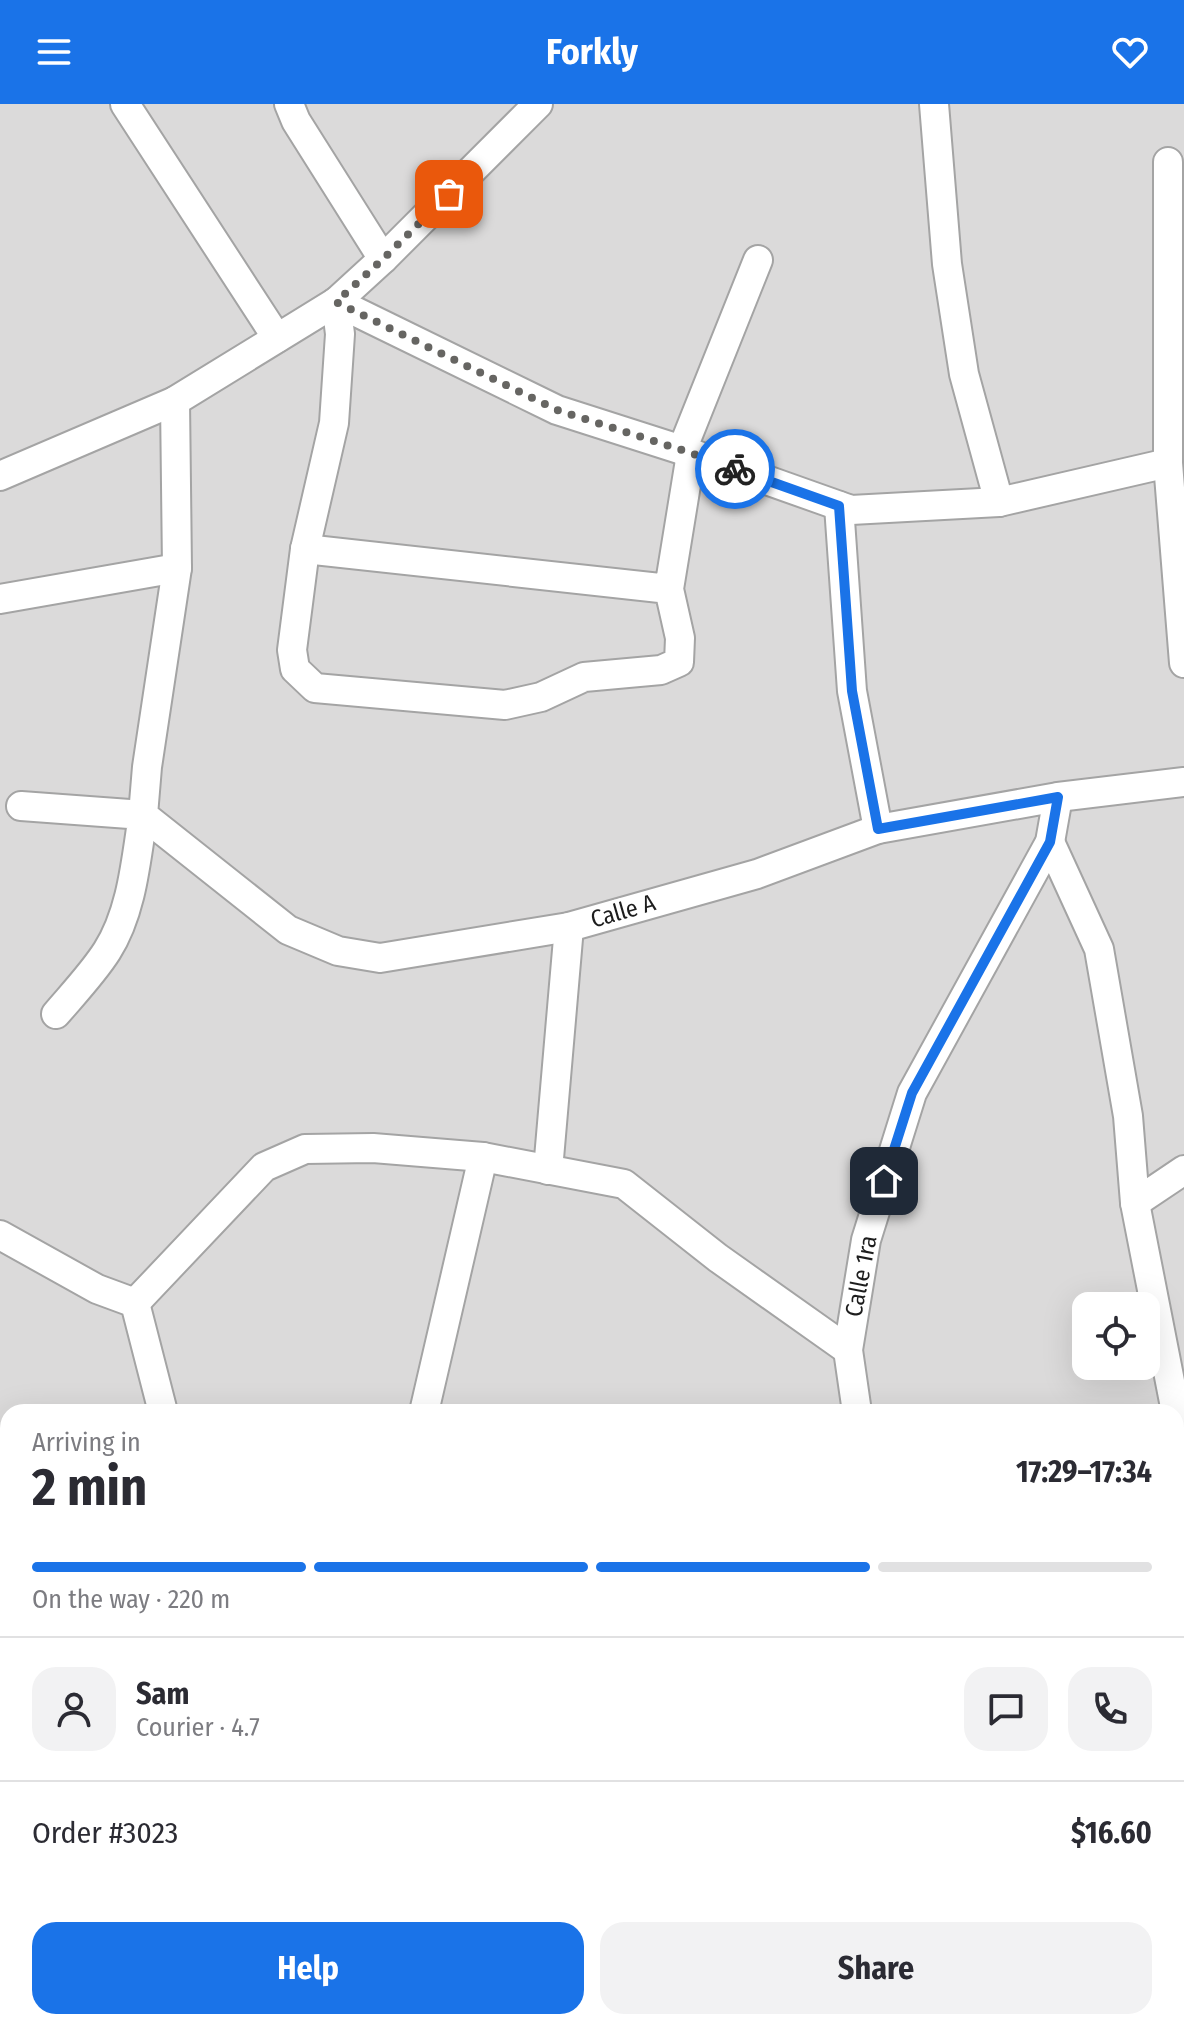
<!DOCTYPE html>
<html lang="en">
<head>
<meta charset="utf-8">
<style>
	:root { --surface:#fff; --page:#f2f2f3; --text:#2b2b33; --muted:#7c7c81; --line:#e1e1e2; --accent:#1a73e8 }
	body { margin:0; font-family:"Fira Sans Condensed",sans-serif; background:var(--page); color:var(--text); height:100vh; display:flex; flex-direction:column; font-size:30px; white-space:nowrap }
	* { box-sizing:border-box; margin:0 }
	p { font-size:26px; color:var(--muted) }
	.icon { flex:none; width:44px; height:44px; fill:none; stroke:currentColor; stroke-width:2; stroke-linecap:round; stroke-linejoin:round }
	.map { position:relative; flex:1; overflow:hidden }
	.sheet { position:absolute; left:0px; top:1300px; width:1184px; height:626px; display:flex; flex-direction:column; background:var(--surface); border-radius:24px 24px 0 0; box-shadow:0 8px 32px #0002 }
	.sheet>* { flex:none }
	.controls { position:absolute; left:1072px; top:1188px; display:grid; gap:16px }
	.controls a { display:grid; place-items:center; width:88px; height:88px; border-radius:16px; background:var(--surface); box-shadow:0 8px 32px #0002; font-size:40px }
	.pin { position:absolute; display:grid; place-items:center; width:68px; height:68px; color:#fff; margin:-34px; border-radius:16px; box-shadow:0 4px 12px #0006 }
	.courier { position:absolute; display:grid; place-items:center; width:80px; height:80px; margin:-40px; border:6px solid #1a73e8; border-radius:50%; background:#fff; color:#222; box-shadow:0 2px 10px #0007 }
	.summary em { font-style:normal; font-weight:700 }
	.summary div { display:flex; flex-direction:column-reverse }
	.summary { display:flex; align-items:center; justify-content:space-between; height:136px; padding:0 32px }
	h1 { font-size:52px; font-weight:700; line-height:60px }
	.bar { display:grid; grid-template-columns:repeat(4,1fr); gap:12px 8px; align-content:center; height:96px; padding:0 32px }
	.bar i { height:10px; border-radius:6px; background:var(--line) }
	.bar .active { background:var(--accent) }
	.bar p { grid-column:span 4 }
	.line { display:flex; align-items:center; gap:20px; padding:0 32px; border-top:2px solid var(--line) }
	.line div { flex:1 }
	.round { display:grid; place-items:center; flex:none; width:84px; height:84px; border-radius:24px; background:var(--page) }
	.button { display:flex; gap:16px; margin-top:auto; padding:16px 32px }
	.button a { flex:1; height:92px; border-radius:24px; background:var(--accent); color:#fff; font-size:32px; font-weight:700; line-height:92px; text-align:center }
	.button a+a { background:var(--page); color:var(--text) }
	header { display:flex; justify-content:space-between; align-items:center; height:104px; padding:0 32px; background:var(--accent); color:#fff; font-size:36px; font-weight:700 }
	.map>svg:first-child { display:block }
</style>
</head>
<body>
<header><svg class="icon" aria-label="menu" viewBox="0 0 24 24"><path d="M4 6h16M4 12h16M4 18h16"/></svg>Forkly<svg class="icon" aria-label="heart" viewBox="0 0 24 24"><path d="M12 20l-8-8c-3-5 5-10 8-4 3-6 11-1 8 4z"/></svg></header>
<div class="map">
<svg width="1184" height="1925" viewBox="0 0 1184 1925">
	<rect width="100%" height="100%" fill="#efece3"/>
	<path fill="#dbdada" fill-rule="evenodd" d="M0,0H1184V1925H0ZM1086,1202H1146V1262H1086ZM8,1308H1176V1918H8Z"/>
	<rect fill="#c4bab2" stroke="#89827d" stroke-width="2" x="653" y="1918" width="57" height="7"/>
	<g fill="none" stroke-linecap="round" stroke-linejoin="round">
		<g stroke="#a4a4a4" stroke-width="32">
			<g id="street">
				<path d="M125,0L277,234"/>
				<path d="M289,0L296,17L383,155"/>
				<path d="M538,0L383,155L336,198L175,297L177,464L147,663L143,711L288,826L338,847L380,854L569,823L757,770L878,725L1058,693L1184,678"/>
				<path d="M934,0L947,160L964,270L999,398"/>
				<path d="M1168,58V359L1184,559"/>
				<path d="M336,198L557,306L682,346L851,406L999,398L1168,359"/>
				<path d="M682,346L758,156"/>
				<path d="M0,372L175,297"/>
				<path d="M839,402L852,587L878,725"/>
				<path d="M305,445L334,319L340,230L336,198"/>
				<path d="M669,485L305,445L292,546L295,565L315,584L505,601L541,593L584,573L661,566L679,558L680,534L669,485L691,350"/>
				<path d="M0,495L177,464"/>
				<path d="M21,702L143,711C136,756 132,808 107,847C93,869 73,890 56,910"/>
				<path d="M1050,738L1099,845L1128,1012L1135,1099L1176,1308"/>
				<path d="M548,1066L569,823"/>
				<path d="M1135,1099L1184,1066"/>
				<path d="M0,1131L97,1185L135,1199L163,1308"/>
				<path d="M135,1199L264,1063L305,1045L373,1044L483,1053L624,1080L718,1154L848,1246"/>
				<path d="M424,1308L483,1053"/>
				<path d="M857,1308L848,1246L866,1136L912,989L1050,738L1058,693"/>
				<path d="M1176,1309L1184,1349"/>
				<path d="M0,1382L8,1383"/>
				<path d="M1176,1579L1184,1576"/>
				<path d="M0,1683L8,1674"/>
				<path d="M1176,1875L1184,1869"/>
				<path d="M476,1918L479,1925"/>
				<path d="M730,1918V1925"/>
				<path d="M1145,1918L1148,1925"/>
				<path d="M156,1925V1918"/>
			</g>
		</g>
		<use href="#street" stroke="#fff" stroke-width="28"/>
	</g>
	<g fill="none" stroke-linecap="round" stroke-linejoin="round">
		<path stroke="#666562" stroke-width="8" stroke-dasharray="0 14.4" d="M449,90L383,155L336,198L557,306L682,346L735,365"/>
		<path stroke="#1a73e8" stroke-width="10" d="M735,365L839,402L852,587L878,725L1058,693L1050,738L912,989L884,1077"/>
	</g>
	<g text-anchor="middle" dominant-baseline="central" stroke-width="6" stroke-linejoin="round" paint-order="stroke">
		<g font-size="24" fill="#1d1d1d" stroke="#fff">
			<text transform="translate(623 807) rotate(-16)">Calle A</text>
			<text transform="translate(861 1172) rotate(-79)">Calle 1ra</text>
		</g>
	</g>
</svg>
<div class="controls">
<a><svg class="icon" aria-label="locate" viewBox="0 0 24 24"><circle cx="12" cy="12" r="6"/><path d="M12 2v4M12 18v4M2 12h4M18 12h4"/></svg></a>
</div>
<div class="pin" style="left:449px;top:90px;background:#ea580c"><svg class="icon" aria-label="bag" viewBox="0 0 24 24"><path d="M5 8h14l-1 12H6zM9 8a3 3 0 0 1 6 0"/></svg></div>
<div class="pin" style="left:884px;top:1077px;background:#1f2937"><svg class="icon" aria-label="home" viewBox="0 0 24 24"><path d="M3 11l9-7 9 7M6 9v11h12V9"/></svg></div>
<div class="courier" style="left:735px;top:365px"><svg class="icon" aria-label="bike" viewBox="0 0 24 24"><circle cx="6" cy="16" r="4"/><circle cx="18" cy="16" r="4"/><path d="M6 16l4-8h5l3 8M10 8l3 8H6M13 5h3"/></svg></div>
<section class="sheet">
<div class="summary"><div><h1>2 min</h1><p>Arriving in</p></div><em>17:29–17:34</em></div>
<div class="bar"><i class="active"></i><i class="active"></i><i class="active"></i><i></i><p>On the way · 220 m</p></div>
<div class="line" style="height:144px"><a class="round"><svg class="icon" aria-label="person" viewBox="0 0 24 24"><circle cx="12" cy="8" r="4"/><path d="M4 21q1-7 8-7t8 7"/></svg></a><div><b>Sam</b><p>Courier · 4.7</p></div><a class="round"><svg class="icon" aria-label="chat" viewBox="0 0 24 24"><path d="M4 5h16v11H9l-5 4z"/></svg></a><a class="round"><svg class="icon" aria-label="phone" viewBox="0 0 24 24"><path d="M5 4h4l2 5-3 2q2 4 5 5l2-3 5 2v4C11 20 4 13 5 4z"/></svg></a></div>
<div class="line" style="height:104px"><div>Order #3023</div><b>$16.60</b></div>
<div class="button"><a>Help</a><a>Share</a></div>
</section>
</div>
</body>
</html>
